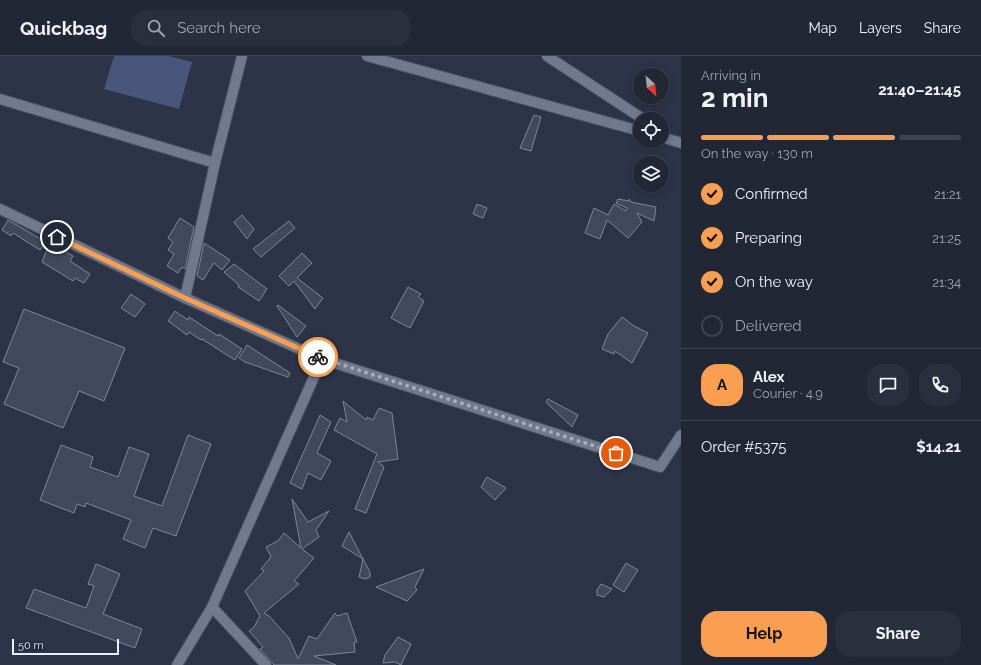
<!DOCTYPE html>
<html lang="en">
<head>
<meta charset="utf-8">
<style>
	:root { --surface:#222736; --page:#2a2f3e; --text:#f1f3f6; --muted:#a2a5ad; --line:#3f4451; --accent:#fa9f4f }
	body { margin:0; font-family:Raleway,sans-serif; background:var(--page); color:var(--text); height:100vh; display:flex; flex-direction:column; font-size:15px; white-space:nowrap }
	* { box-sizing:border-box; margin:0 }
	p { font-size:13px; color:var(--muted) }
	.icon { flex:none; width:22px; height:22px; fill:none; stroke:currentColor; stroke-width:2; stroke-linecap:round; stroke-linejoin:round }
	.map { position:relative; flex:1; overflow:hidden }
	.side { display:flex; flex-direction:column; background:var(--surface); width:300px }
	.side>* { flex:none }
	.needle { width:26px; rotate:153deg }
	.fabs { position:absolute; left:633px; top:12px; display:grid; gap:8px }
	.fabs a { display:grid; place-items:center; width:36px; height:36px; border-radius:50%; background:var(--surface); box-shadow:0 2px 10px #0003,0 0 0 1px var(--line); font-size:20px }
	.scale { position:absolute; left:12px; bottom:10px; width:107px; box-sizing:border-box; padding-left:4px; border:2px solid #eaeffc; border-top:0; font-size:11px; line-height:14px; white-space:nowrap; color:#eaeffc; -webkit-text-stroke:3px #242a3d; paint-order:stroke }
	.pin { position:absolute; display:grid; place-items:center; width:34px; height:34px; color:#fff; margin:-17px; border:2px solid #fff; border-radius:50%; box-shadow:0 1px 4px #0007 }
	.courier { position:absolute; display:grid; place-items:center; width:40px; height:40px; margin:-20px; border:3px solid #fa9f4f; border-radius:50%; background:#fff; color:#222; box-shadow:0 1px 5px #0007 }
	.summary em { font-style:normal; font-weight:700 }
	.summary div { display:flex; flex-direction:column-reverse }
	.summary { display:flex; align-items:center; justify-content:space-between; height:68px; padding:0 20px }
	h1 { font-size:26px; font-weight:700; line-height:30px }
	.bar { display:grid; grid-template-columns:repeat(4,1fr); gap:6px 4px; align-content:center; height:48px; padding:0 20px }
	.bar i { height:5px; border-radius:3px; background:var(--line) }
	.bar .selected { background:var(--accent) }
	.bar p { grid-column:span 4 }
	.line { display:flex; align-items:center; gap:10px; padding:0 20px; border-top:1px solid var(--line) }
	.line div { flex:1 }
	.round { display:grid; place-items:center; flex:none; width:42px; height:42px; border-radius:16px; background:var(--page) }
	ol { padding:0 20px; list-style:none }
	li { display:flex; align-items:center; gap:12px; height:44px }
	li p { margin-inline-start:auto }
	li .icon { padding:4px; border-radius:50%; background:var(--accent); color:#111; stroke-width:4 }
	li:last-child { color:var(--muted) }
	li i { width:22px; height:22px; border:2px solid var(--line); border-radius:50% }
	.cta { display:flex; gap:8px; margin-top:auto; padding:8px 20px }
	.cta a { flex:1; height:46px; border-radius:16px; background:var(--accent); color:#111; font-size:16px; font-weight:700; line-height:46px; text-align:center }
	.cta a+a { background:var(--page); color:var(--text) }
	header { display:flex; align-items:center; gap:24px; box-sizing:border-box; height:56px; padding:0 20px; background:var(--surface); border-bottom:1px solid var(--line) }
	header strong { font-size:19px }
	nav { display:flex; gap:22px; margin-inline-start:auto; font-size:14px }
	.search { width:280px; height:36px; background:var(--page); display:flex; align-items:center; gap:10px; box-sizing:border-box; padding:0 14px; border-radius:16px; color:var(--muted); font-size:15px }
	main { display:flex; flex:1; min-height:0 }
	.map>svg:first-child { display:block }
</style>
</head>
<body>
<header>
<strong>Quickbag</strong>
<div class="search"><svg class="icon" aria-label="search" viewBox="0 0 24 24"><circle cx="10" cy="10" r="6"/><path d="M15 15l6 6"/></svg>Search here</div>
<nav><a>Map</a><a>Layers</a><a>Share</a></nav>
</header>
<main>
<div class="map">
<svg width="681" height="609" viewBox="0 0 681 609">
	<rect width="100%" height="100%" fill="#2d3448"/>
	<path fill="#49567b" d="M114,0H169L192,6L179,53L104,33Z"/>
	<g fill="#42495e" stroke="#7e869d">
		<path d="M534,59L541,61L531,95L520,92Z"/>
		<path d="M618,143L629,145V143L631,146L656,151L654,165L637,157L642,166L628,182L607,164L600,183L585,177L594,152L608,159L614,148L626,155L627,152L616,147Z"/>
		<path d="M477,148L487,152L483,162L473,158Z"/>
		<path d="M242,159L254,173L247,183L234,166Z"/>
		<path d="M180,162L194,171L185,213L182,211L178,217L167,210L174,198L168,194L173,186L168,182Z"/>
		<path d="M8,164L46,186L40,194L13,177L11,180L2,174Z"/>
		<path d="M289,165L295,172L261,201L253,193Z"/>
		<path d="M50,186L73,200L70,205L90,218L84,227L75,222L73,225L42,206Z"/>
		<path d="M204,187L230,204L222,214L214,207L203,224L197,220Z"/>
		<path d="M302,197L312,207L297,222L323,242L315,253L294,225L289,230L279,220Z"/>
		<path d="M234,208L267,233L259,245L238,231L239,229L224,216Z"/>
		<path d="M408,231L421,238L418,241L424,245L410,272L391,262Z"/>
		<path d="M131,238L145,248L135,261L121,252Z"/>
		<path d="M278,249L306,270L297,281L277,250Z"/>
		<path d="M24,253L125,292L104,345L79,335L63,372L4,348L19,312L3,306Z"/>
		<path d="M175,255L188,264L189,261L218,280L219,278L242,293L235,304L202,283L201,284L189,276L187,279L168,265Z"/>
		<path d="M622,261L634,270L648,277L632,307L615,295L614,298L602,293L608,278Z"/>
		<path d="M247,289L290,317L288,321L245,306L239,302Z"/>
		<path d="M548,343L578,359L572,371L546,346Z"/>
		<path d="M343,345L366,364L367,361L373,364L379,352L392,357L398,403L378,406L384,411L366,457L355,453L377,398L334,374L340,362L347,366Z"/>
		<path d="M320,359L331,366L317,397L331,405L321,424L308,417L302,433L290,427Z"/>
		<path d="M188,379L211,388L176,480L153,472L145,492L123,483L131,464L86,447L85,451L77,448L74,457L40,444L61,389L93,401L90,411L118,421L129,391L149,398L134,440L162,450Z"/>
		<path d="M487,421L506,432L495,444L481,431Z"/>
		<path d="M292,443L308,466L329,455L316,474L319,481L302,493L314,502L294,525L299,528L264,557L269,560L289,582L298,603L309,580L317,583L335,557L337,560L347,557L357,586H354L355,596L314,600L336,609H274L260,593L263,591L249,575L254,571L260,560L245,535L264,515L261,513L271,501L266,491L278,485L284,477L301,492Z"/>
		<path d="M349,476L363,503L342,490Z"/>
		<path d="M363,503L370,516V521L365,523L359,521Z"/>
		<path d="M626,507L638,514L624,536L613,529Z"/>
		<path d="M96,508L120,518L103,558L142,573L135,592L26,552L34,533L86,552L94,530L88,528Z"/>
		<path d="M424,513L415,531L417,534L407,545L376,531Z"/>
		<path d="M601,528L612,533L604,541L597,539V534Z"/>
		<path d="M398,581L411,588L401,609L395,606L383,607L385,599Z"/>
	</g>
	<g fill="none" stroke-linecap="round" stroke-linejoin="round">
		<g stroke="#494f5f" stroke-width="12">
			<g id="minor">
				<path d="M367,0L640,75"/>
				<path d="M547,0L643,63"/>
				<path d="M0,43L215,107"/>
				<path d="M662,81L681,87"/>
				<path d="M0,153L185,242L322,303L660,411L681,379"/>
				<path d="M185,242L215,107L242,0"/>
				<path d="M177,609L212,551"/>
				<path d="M266,609L212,551L322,303"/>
			</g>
		</g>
		<use href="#minor" stroke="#71798f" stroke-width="10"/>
	</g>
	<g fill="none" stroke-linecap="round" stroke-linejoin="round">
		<path stroke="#a8aebd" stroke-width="4" stroke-dasharray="0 7.2" d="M318,301L616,397"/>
		<path stroke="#fa9f4f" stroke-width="5" d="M57,181L185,242L318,301"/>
	</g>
</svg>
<div class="fabs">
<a><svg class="needle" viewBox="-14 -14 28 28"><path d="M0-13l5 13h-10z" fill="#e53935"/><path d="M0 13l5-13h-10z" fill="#a2a5ad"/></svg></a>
<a><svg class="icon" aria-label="locate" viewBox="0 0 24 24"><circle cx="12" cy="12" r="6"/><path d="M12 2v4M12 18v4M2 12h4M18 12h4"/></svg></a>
<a><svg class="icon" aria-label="layers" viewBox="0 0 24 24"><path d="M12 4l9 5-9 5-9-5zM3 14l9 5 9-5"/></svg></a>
</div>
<div class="scale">50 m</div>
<div class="pin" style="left:616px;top:397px;background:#ea580c"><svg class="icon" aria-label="bag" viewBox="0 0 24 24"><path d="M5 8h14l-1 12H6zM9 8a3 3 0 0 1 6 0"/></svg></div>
<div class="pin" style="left:57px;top:181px;background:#1f2937"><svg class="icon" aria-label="home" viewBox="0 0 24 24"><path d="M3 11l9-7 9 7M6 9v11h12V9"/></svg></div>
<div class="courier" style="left:318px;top:301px"><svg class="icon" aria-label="bike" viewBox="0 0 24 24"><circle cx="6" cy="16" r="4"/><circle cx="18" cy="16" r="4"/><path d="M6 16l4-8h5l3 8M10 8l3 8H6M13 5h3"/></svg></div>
</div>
<section class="side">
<div class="summary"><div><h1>2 min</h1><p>Arriving in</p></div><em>21:40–21:45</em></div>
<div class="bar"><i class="selected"></i><i class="selected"></i><i class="selected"></i><i></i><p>On the way · 130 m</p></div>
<ol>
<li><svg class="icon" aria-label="check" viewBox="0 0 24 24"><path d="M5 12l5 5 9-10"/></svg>Confirmed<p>21:21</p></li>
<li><svg class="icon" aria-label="check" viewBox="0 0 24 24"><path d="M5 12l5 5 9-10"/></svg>Preparing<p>21:25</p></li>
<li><svg class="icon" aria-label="check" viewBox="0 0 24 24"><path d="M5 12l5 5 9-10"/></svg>On the way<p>21:34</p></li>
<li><i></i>Delivered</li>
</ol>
<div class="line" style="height:72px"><b class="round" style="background:var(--accent);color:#111">A</b><div><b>Alex</b><p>Courier · 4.9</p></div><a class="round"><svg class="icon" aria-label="chat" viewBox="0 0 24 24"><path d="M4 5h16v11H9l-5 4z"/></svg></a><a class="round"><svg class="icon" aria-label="phone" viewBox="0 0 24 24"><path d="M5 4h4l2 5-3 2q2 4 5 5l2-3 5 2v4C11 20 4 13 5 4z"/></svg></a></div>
<div class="line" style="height:52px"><div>Order #5375</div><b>$14.21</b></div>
<div class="cta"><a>Help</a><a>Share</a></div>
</section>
</main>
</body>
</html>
